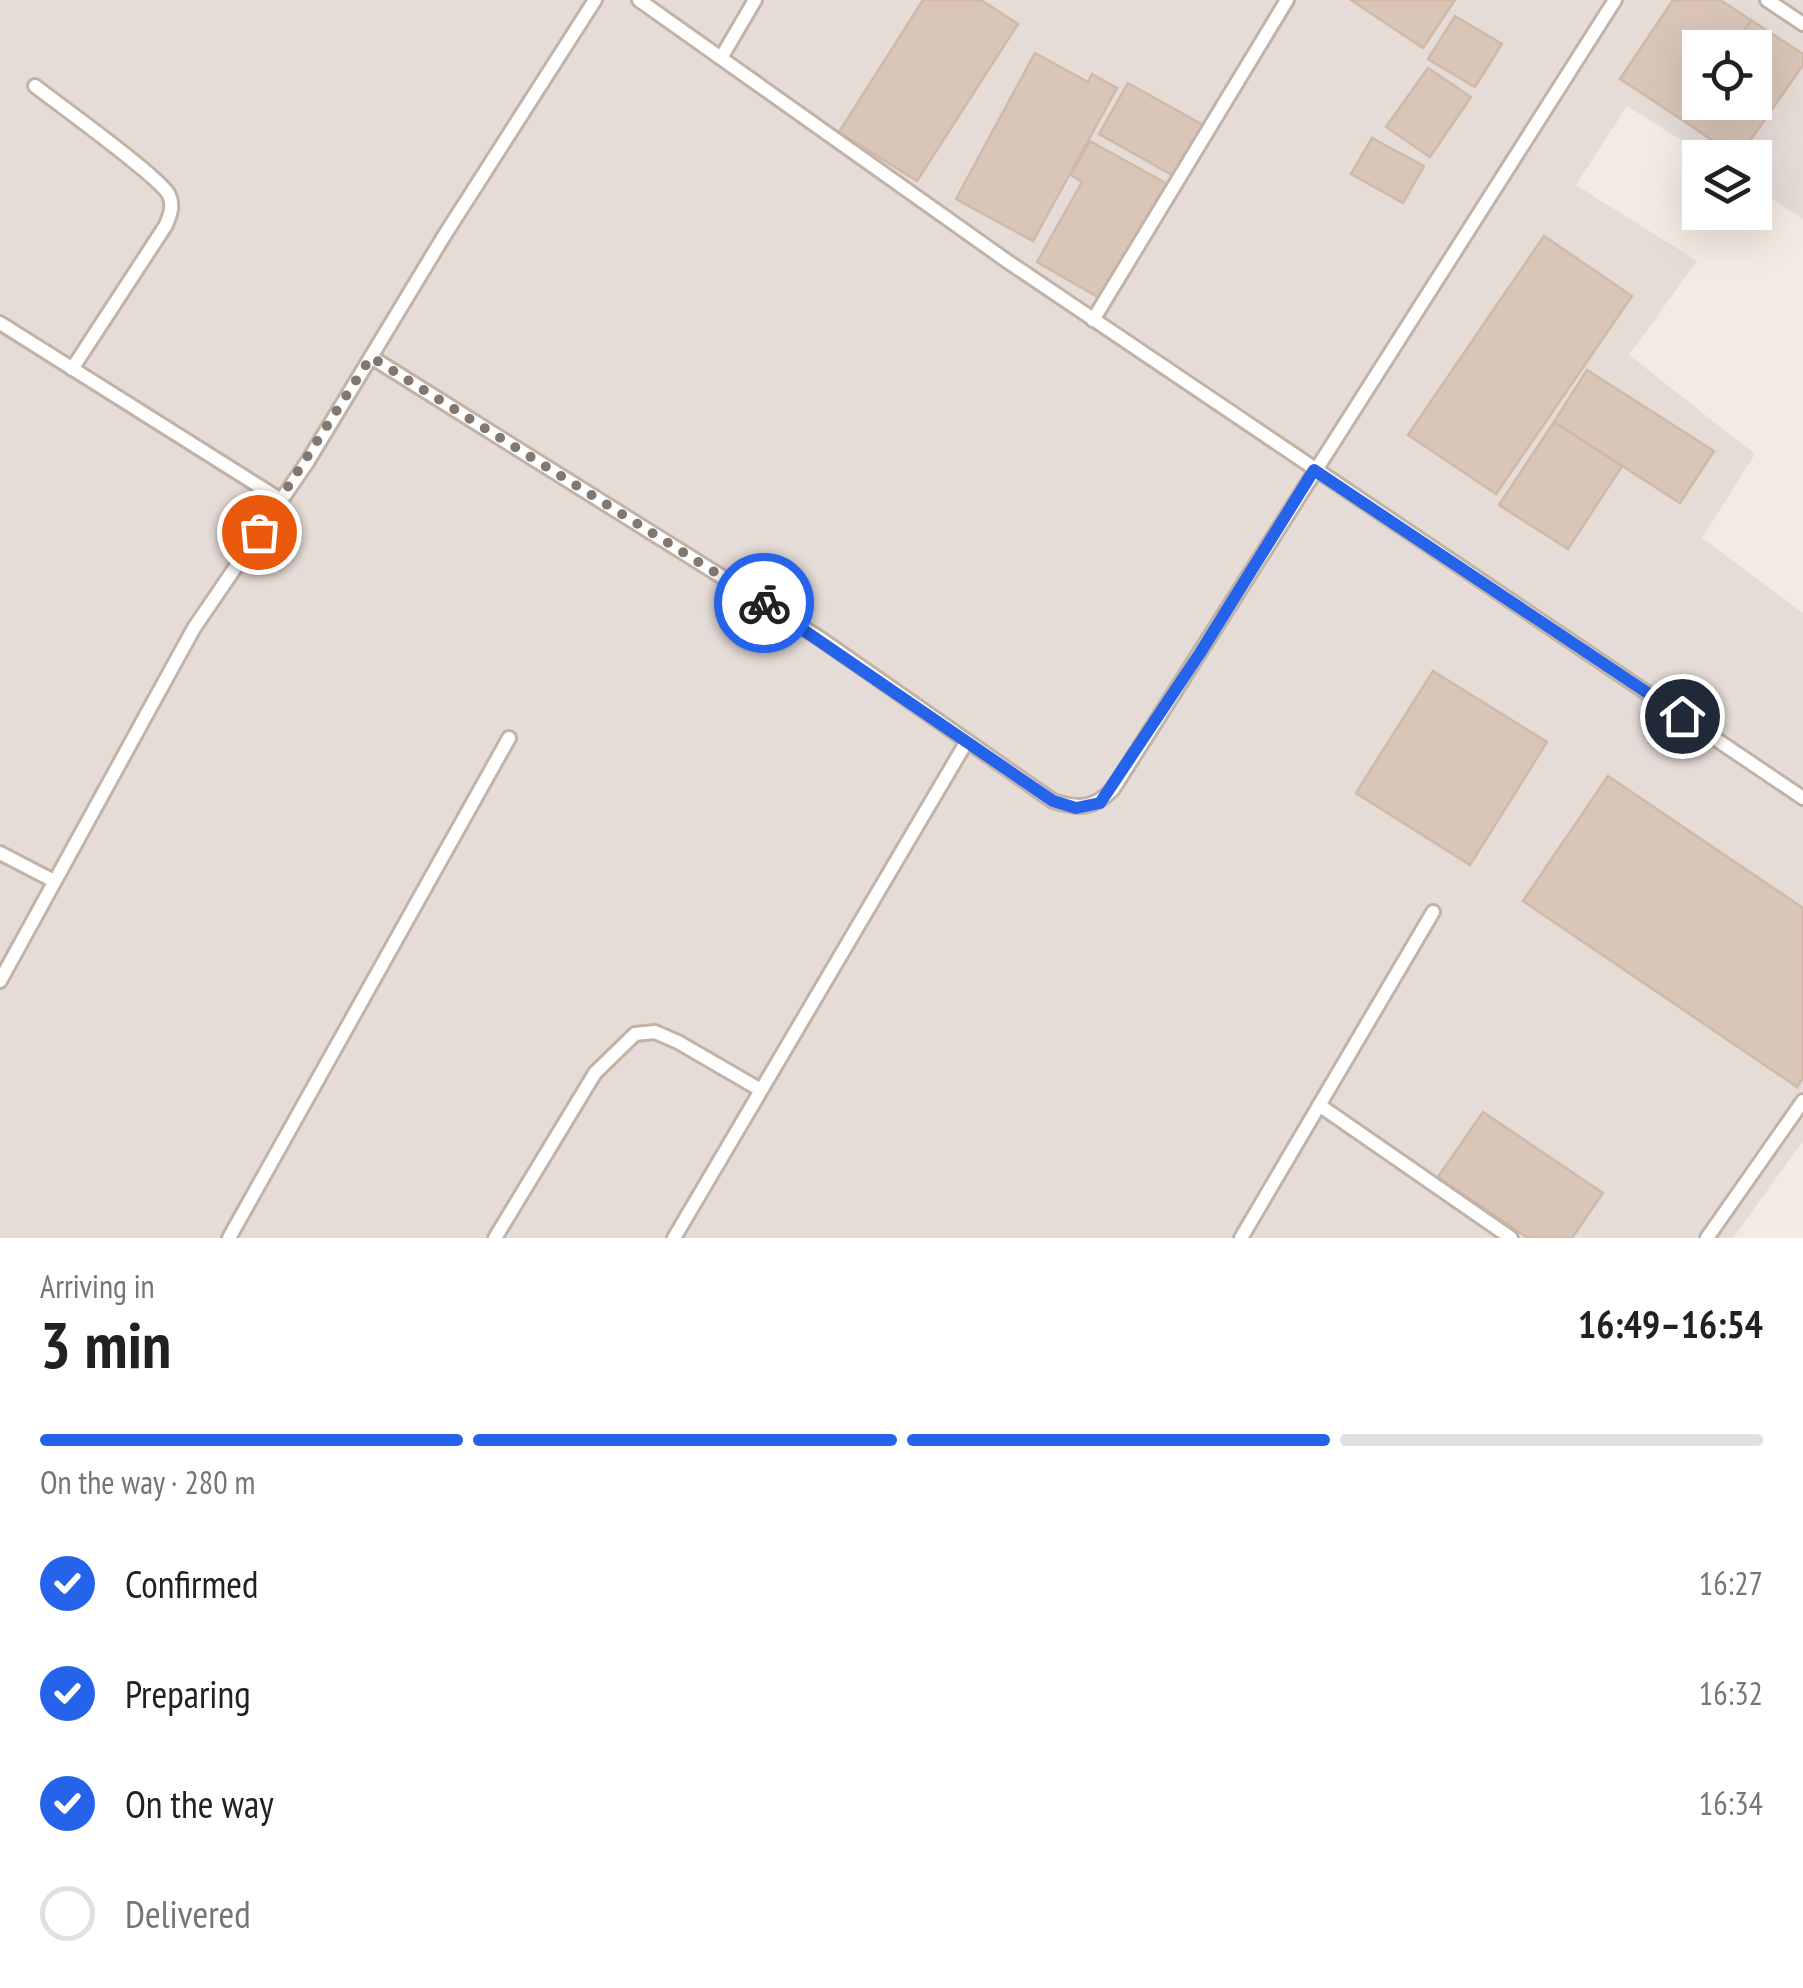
<!DOCTYPE html>
<html lang="en">
<head>
<meta charset="utf-8">
<style>
	:root { --surface:#fff; --page:#f6f6f6; --text:#202124; --muted:#757577; --line:#e0e0e0; --accent:#2563eb }
	body { margin:0; font-family:"PT Sans Narrow",sans-serif; background:var(--page); color:var(--text); height:100vh; display:flex; flex-direction:column; font-size:38px; white-space:nowrap }
	* { box-sizing:border-box; margin:0 }
	p { font-size:32px; color:var(--muted) }
	.icon { flex:none; width:55px; height:55px; fill:none; stroke:currentColor; stroke-width:2; stroke-linecap:round; stroke-linejoin:round }
	.map { position:relative; height:1238px; overflow:hidden }
	.drawer { display:flex; flex-direction:column; background:var(--surface); flex:1 }
	.drawer>* { flex:none }
	.buttons { position:absolute; left:1682px; top:30px; display:grid; gap:20px }
	.buttons a { display:grid; place-items:center; width:90px; height:90px; border-radius:0px; background:var(--surface); box-shadow:0 10px 40px #0002; font-size:50px }
	.pin { position:absolute; display:grid; place-items:center; width:85px; height:85px; color:#fff; margin:-42px; border:5px solid #fff; border-radius:50%; box-shadow:0 2px 10px #0007 }
	.courier { position:absolute; display:grid; place-items:center; width:100px; height:100px; margin:-50px; border:8px solid #2563eb; border-radius:50%; background:#fff; color:#222; box-shadow:0 2px 12px #0007 }
	.summary em { font-style:normal; font-weight:700 }
	.summary div { display:flex; flex-direction:column-reverse }
	.summary { display:flex; align-items:center; justify-content:space-between; height:170px; padding:0 40px }
	h1 { font-size:65px; font-weight:700; line-height:75px }
	.bar { display:grid; grid-template-columns:repeat(4,1fr); gap:15px 10px; align-content:center; height:120px; padding:0 40px }
	.bar i { height:12px; border-radius:8px; background:var(--line) }
	.bar .selected { background:var(--accent) }
	.bar p { grid-column:span 4 }
	ol { padding:0 40px; list-style:none }
	li { display:flex; align-items:center; gap:30px; height:110px }
	li p { margin-inline-start:auto }
	li .icon { padding:10px; border-radius:50%; background:var(--accent); color:#fff; stroke-width:4 }
	li:last-child { color:var(--muted) }
	li i { width:55px; height:55px; border:5px solid var(--line); border-radius:50% }
	.map>svg:first-child { display:block }
</style>
</head>
<body>
<div class="map">
<svg width="1803" height="1238" viewBox="0 0 1803 1238">
	<rect width="100%" height="100%" fill="#f3eae1"/>
	<path fill="#e5dcd7" fill-rule="evenodd" d="M0,0H1803V219L1755,188V158L1708,157L1627,106L1576,185L1697,261L1629,355L1755,454L1702,538L1803,613V1141L1733,1238H0ZM1700,48H1755V102H1700Z"/>
	<g fill="#d9c6b9" stroke="#d1b9a8" stroke-width="2.5">
		<path d="M923,0H981L1018,24L917,181L839,132Z"/>
		<path d="M1351,0H1455L1423,48Z"/>
		<path d="M1673,0H1720L1751,20L1733,48H1700V97L1684,121L1620,79Z"/>
		<path d="M1455,16L1502,44L1475,87L1428,59Z"/>
		<path d="M1751,20L1803,54V65L1738,158L1684,121L1700,97V102H1755V48H1733Z"/>
		<path d="M1035,53L1088,82L1092,74L1117,88L1033,241L956,199Z"/>
		<path d="M1428,68L1471,97L1430,157L1386,127Z"/>
		<path d="M1128,83L1203,125L1174,176L1099,134Z"/>
		<path d="M1372,138L1424,166L1403,203L1351,174Z"/>
		<path d="M1090,141L1169,185L1103,300L1037,262L1082,182L1071,175Z"/>
		<path d="M1544,236L1632,296L1496,494L1408,435Z"/>
		<path d="M1587,370L1714,451L1680,503L1554,422Z"/>
		<path d="M1554,422L1622,466L1568,549L1499,505Z"/>
		<path d="M1433,671L1547,742L1470,865L1356,793Z"/>
		<path d="M1608,776L1803,908V1078L1797,1087L1523,901Z"/>
		<path d="M1483,1112L1603,1193L1572,1238H1528L1438,1177Z"/>
	</g>
	<g fill="none" stroke-linecap="round" stroke-linejoin="round">
		<g stroke="#c2b3a6" stroke-width="18">
			<g id="lane">
				<path d="M639,0L1007,261L1803,798"/>
				<path d="M1767,0L1803,24"/>
				<path d="M721,58L755,0"/>
				<path d="M35,86C58,104 160,177 169,195C174,206 170,215 166,225L72,369"/>
				<path d="M1093,320L1287,0"/>
				<path d="M0,323L281,500"/>
				<path d="M371,357L818,637L1053,801C1078,809 1094,809 1113,789L1615,0"/>
				<path d="M0,853L54,881"/>
				<path d="M0,981L194,628L308,461L444,236L595,0"/>
				<path d="M1319,1105L1511,1238"/>
				<path d="M229,1238L509,738"/>
				<path d="M495,1238L595,1073L635,1034L655,1032L678,1042L759,1089"/>
				<path d="M674,1238L967,741"/>
				<path d="M1241,1238L1433,912"/>
				<path d="M1707,1238L1803,1101"/>
			</g>
		</g>
		<use href="#lane" stroke="#fff" stroke-width="12"/>
	</g>
	<g fill="none" stroke-linecap="round" stroke-linejoin="round">
		<path stroke="#82786f" stroke-width="10" stroke-dasharray="0 18" d="M259,532L371,357L764,603"/>
		<path stroke="#2563eb" stroke-width="12" d="M764,603L1053,801L1076,808L1100,803L1200,653L1314,470L1682,716"/>
	</g>
</svg>
<div class="buttons">
<a><svg class="icon" aria-label="locate" viewBox="0 0 24 24"><circle cx="12" cy="12" r="6"/><path d="M12 2v4M12 18v4M2 12h4M18 12h4"/></svg></a>
<a><svg class="icon" aria-label="layers" viewBox="0 0 24 24"><path d="M12 4l9 5-9 5-9-5zM3 14l9 5 9-5"/></svg></a>
</div>
<div class="pin" style="left:259px;top:532px;background:#ea580c"><svg class="icon" aria-label="bag" viewBox="0 0 24 24"><path d="M5 8h14l-1 12H6zM9 8a3 3 0 0 1 6 0"/></svg></div>
<div class="pin" style="left:1682px;top:716px;background:#1f2937"><svg class="icon" aria-label="home" viewBox="0 0 24 24"><path d="M3 11l9-7 9 7M6 9v11h12V9"/></svg></div>
<div class="courier" style="left:764px;top:603px"><svg class="icon" aria-label="bike" viewBox="0 0 24 24"><circle cx="6" cy="16" r="4"/><circle cx="18" cy="16" r="4"/><path d="M6 16l4-8h5l3 8M10 8l3 8H6M13 5h3"/></svg></div>
</div>
<section class="drawer">
<div class="summary"><div><h1>3 min</h1><p>Arriving in</p></div><em>16:49–16:54</em></div>
<div class="bar"><i class="selected"></i><i class="selected"></i><i class="selected"></i><i></i><p>On the way · 280 m</p></div>
<ol>
<li><svg class="icon" aria-label="check" viewBox="0 0 24 24"><path d="M5 12l5 5 9-10"/></svg>Confirmed<p>16:27</p></li>
<li><svg class="icon" aria-label="check" viewBox="0 0 24 24"><path d="M5 12l5 5 9-10"/></svg>Preparing<p>16:32</p></li>
<li><svg class="icon" aria-label="check" viewBox="0 0 24 24"><path d="M5 12l5 5 9-10"/></svg>On the way<p>16:34</p></li>
<li><i></i>Delivered</li>
</ol>
</section>
</body>
</html>
